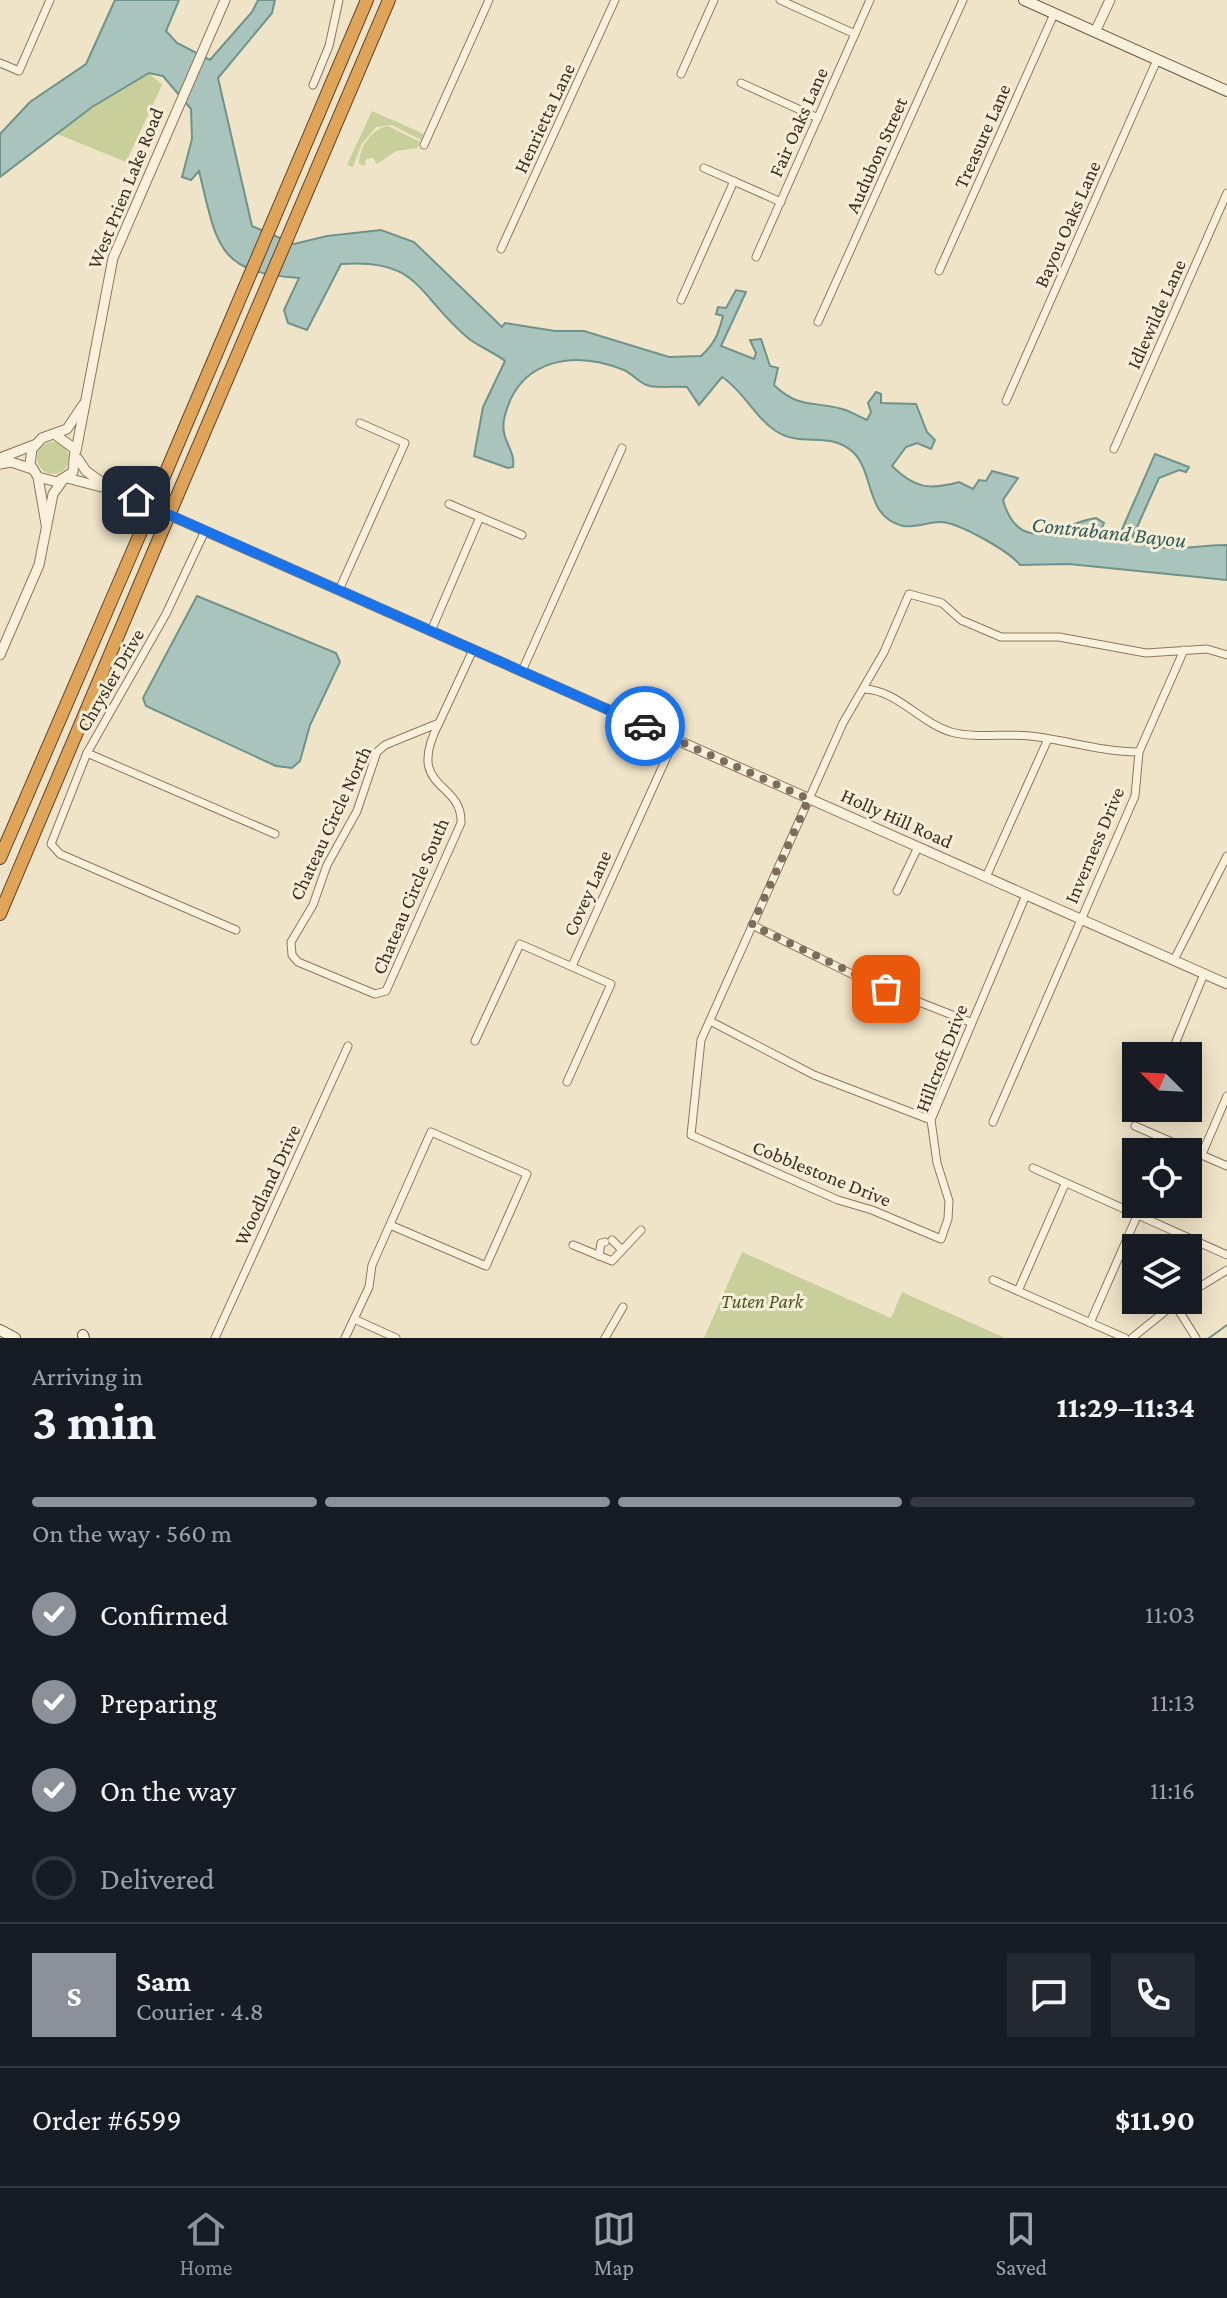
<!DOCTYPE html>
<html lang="en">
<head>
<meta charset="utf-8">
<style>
	:root { --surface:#171b24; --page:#242831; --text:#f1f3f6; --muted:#9ea1a6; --line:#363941; --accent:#8c9099 }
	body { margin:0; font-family:"Crimson Pro",serif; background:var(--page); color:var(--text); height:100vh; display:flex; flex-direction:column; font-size:30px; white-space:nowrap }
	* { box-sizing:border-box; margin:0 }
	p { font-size:26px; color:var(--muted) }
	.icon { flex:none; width:44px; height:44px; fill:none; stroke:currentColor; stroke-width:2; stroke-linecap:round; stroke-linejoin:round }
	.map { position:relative; height:1338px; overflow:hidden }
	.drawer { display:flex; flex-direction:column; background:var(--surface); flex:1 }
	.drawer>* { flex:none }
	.needle { width:52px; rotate:294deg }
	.tools { position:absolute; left:1122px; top:1042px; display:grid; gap:16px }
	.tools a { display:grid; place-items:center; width:80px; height:80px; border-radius:0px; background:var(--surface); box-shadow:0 4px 20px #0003; font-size:40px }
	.pin { position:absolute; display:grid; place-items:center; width:68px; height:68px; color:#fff; margin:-34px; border-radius:16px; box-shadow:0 4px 12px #0006 }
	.courier { position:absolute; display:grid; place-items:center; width:80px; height:80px; margin:-40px; border:6px solid #1a73e8; border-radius:50%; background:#fff; color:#222; box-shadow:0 2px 10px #0007 }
	.overview em { font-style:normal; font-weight:700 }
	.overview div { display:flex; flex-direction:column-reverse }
	.overview { display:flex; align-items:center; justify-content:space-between; height:136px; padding:0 32px }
	h1 { font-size:52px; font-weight:700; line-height:60px }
	.bar { display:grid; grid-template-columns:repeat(4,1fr); gap:12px 8px; align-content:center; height:96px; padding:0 32px }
	.bar i { height:10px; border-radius:6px; background:var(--line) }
	.bar .active { background:var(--accent) }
	.bar p { grid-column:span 4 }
	.line { display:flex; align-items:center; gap:20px; padding:0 32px; border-top:2px solid var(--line) }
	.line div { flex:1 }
	.round { display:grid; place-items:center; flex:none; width:84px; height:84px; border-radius:0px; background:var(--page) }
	ol { padding:0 32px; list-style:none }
	li { display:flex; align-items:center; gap:24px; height:88px }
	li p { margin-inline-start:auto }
	li .icon { padding:8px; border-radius:50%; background:var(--accent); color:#fff; stroke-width:4 }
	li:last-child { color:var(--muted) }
	li i { width:44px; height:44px; border:4px solid var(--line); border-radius:50% }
	.dock { display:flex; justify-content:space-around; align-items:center; height:112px; border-top:2px solid var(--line); background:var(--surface); font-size:22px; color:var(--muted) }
	.dock a { display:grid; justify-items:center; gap:4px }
	.dock .active { color:var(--accent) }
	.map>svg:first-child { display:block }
</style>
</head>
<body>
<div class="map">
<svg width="1227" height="1338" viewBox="0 0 1227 1338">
	<rect width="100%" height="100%" fill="#f0e4c8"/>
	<g fill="#c9cf9b">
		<path d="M149,73L162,85L126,162L57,134L92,107Z"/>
		<path d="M372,111L424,134L421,140L392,125L376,127L361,145L353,167L347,165Z"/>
		<path d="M388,126L420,142L417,148L396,151L377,164L373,158L366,159L365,166L359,164C359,148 371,129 388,126Z"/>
		<circle cx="53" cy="458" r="16"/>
		<path d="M742,1252L891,1318L902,1292L1005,1338H704Z"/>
	</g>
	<g fill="#a9c4bc" stroke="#6f938a" stroke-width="2">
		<path d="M115,0H179L166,31L177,43L210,60L252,12L258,0H275L272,13L218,78L252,226L294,244L327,236L381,230L414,242L502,327L505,323L555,331H584L669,357L701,356C715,343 718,335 723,316L716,314L718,307L726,308L736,290L746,292L721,346L754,359L756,353L750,340L761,339L770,366L778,368L774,385C798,409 816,401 842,409C851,411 859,417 867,420L871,412L868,403L876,392L881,394V403L916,404L927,432L935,440L931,449L917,443L906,447L892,466C915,489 930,490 959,482L973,489L979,480L986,481L992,471L1018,478L1003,500C1020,559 1061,523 1096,518L1104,523L1101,531L1114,537L1120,534L1155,454L1189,467L1186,472L1179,470L1159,478L1133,536L1135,541C1163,554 1197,545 1227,545V580L1069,564L1020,565C1009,551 958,522 940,522C928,522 915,528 903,526C865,517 875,475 854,453C832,431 804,447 779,433C756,420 744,391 722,377L699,405L687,387C675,386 662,388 650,386C641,385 633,374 624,370C575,350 520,358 505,415C498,440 516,448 513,467L508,468L474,456L483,407L505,361C494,352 479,347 468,338C416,294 420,258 341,264L307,330L288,323L284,310L299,278C216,273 217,244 199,171L191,180L182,177L192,139L191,109L163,76L149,73L92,107L0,177V134L30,102L86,64Z"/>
		<path d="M197,596L336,653L340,662L310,725L300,761L292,768L276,766L146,706L143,698Z"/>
	</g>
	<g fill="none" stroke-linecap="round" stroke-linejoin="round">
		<path stroke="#6f938a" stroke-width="2" d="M1209,1338L1227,1325"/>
		<g stroke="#8d765c" stroke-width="9">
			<g id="minor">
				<path d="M780,0L855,34"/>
				<path d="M0,63L19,71L50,0"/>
				<path d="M681,74L714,0"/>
				<path d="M741,83L818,118"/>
				<path d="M313,85L329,46L339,0"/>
				<path d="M424,145L489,0"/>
				<path d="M704,168L781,202"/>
				<path d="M501,249L615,0"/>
				<path d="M756,257L870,0"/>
				<path d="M939,271L1054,14"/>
				<path d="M681,300L734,181"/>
				<path d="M818,322L963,0"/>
				<path d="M1006,401L1157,60"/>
				<path d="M1114,449L1227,193"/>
				<path d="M449,504L522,535"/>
				<path d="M205,531L166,614L87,753L51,844L60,854L236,930"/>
				<path d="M339,590L405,443L360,423"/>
				<path d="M431,631L480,517"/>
				<path d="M522,671L622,448"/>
				<path d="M865,689C898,691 919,722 951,732C977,739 1004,733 1030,736C1067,740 1101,752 1139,752"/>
				<path d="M439,723C404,791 463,780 461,823L386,991L375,994L298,962L292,955L291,942L313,905L327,865L357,811L377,752L385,745L439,723L473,650"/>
				<path d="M87,753L275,834"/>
				<path d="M986,877L1048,739"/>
				<path d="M897,891L918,847"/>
				<path d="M1026,895L931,1120L937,1163L949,1201L948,1219L941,1239L872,1210L838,1200L691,1135L701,1040L843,723L884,652L909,594L942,603L961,620L1001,637H1059L1146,653L1207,649L1227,655"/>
				<path d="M752,925L868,982L970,1022"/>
				<path d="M1174,960L1227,856"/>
				<path d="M572,966L675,739"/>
				<path d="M710,1021L814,1075L931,1120"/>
				<path d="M475,1041L520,944L611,984L567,1082"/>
				<path d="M1170,1056L1204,974"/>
				<path d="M993,1122L1135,796L1139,752L1184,650"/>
				<path d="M1135,1126L1227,1166"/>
				<path d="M1202,1154L1227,1096"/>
				<path d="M1033,1168L1227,1255"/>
				<path d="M612,1240L622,1250"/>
				<path d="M573,1245L612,1261L641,1230"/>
				<path d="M599,1256L601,1243L605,1242"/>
				<path d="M993,1280L1125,1338"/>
				<path d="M1018,1291L1065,1184"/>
				<path d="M1188,1294L1227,1270"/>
				<path d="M1174,1303L1196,1338"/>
				<path d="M354,1319L396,1338"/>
				<path d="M1090,1323L1137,1216"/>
				<path d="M215,1338L348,1046"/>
				<path d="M345,1338L369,1287L372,1265L431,1132L527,1174L486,1266L390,1225"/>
				<path d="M605,1338L623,1307"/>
				<path d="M1132,1338L1179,1300"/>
			</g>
		</g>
		<g stroke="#8d765c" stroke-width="11">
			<g id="tertiary">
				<path d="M1095,32L1110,0"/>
				<path d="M76,451L113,258L225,0"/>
				<path d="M0,458L34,445"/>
				<path d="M78,459L86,471L104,484"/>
				<path d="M0,464L11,462L32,469"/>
				<path d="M38,477L57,482L73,472L75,449L57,436"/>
				<path d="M67,478L113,490L1227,984"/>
				<path d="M46,524L38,477L30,464L32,449L42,438L67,429L83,405"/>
				<path d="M0,655L39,565L53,494L63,480"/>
			</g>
		</g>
		<g stroke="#6f573f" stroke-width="12">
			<g id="secondary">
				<path d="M1024,0L1227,91"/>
				<path d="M0,1330L15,1338"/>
				<path d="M83,1335L84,1338"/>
			</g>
		</g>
		<g stroke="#5b4430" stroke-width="14">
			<g id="motorway">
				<path d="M160,486L367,0"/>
				<path d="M178,494L389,0"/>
				<path d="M0,858L143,527"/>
				<path d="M0,914L161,534"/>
			</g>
		</g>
		<use href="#minor" stroke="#faf1dc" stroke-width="7"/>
		<use href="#tertiary" stroke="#faf1dc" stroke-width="9"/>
		<use href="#secondary" stroke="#faf1dc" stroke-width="10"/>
		<use href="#motorway" stroke="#e0a458" stroke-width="12"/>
		<g stroke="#5b4430" stroke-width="14" stroke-linecap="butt">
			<g id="motorway-bridge">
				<path d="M143,527L160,486"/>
				<path d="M161,534L178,494"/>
			</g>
		</g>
		<use href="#motorway-bridge" stroke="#e0a458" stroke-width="12"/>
	</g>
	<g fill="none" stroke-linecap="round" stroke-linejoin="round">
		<path stroke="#7c6e5b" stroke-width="8" stroke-dasharray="0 14.4" d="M645,726L809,799L752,925L886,989"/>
		<path stroke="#1a73e8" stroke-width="10" d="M136,500L645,726"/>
	</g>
	<g text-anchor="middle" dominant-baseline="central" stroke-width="6" stroke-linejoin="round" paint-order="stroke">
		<g font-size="20" fill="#3d2e20" stroke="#f7eed8">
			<text transform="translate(544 118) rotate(-65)">Henrietta Lane</text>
			<text transform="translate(798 122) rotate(-66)">Fair Oaks Lane</text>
			<text transform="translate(982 136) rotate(-66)">Treasure Lane</text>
			<text transform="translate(876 155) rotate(-66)">Audubon Street</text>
			<text transform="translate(125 188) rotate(-68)">West Prien Lake Road</text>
			<text transform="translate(1067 224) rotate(-66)">Bayou Oaks Lane</text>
			<text transform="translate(1156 314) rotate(-66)">Idlewilde Lane</text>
			<text transform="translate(110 680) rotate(-60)">Chrysler Drive</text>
			<text transform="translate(897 818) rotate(24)">Holly Hill Road</text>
			<text transform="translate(330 823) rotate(-65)">Chateau Circle North</text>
			<text transform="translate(1094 845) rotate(-67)">Inverness Drive</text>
			<text transform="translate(587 893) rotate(-66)">Covey Lane</text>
			<text transform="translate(410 896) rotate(-67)">Chateau Circle South</text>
			<text transform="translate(941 1058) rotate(-69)">Hillcroft Drive</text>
			<text transform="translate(822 1173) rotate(22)">Cobblestone Drive</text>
			<text transform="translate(267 1185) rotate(-65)">Woodland Drive</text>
		</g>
		<g font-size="20" font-style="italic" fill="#4d5a26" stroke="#f7eed8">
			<text x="762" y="1301">Tuten Park</text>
		</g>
		<g font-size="22" font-style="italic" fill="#2f5d5a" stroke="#f7eed8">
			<text transform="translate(1109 532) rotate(6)">Contraband Bayou</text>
		</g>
	</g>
</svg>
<div class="tools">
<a><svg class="needle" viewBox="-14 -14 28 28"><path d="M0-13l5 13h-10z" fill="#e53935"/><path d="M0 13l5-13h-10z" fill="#9ea1a6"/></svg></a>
<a><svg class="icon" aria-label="locate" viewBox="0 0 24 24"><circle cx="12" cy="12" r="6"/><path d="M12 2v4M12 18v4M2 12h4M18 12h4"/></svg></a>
<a><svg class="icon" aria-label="layers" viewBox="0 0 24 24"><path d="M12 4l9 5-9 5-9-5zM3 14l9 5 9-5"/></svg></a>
</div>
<div class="pin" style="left:886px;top:989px;background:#ea580c"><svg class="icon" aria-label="bag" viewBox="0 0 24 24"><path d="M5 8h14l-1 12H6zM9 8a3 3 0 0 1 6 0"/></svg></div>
<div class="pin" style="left:136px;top:500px;background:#1f2937"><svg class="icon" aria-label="home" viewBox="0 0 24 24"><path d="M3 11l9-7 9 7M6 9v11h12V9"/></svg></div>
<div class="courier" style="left:645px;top:726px"><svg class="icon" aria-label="car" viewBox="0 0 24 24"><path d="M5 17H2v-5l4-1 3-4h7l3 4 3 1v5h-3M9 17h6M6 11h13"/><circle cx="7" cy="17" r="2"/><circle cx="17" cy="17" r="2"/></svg></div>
</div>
<section class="drawer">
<div class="overview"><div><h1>3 min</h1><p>Arriving in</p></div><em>11:29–11:34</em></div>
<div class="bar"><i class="active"></i><i class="active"></i><i class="active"></i><i></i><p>On the way · 560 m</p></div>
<ol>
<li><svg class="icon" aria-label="check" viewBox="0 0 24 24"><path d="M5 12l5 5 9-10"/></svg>Confirmed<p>11:03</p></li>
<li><svg class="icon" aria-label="check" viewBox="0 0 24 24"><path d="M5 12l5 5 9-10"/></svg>Preparing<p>11:13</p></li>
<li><svg class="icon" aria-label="check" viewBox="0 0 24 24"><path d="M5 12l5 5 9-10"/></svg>On the way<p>11:16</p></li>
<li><i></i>Delivered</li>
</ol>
<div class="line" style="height:144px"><b class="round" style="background:var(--accent);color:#fff">S</b><div><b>Sam</b><p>Courier · 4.8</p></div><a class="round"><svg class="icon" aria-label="chat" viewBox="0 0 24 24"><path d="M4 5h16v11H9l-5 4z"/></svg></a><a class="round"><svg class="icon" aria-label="phone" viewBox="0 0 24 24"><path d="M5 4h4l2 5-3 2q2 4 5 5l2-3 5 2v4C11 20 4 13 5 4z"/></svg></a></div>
<div class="line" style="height:104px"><div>Order #6599</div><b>$11.90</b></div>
</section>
<nav class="dock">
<a class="active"><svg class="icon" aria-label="home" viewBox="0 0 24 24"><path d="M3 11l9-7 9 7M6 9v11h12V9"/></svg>Home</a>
<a><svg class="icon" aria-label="map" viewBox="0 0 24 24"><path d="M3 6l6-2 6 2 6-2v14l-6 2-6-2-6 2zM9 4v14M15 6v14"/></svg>Map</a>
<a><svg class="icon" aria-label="saved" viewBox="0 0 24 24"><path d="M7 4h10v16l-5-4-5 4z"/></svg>Saved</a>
</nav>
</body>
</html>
